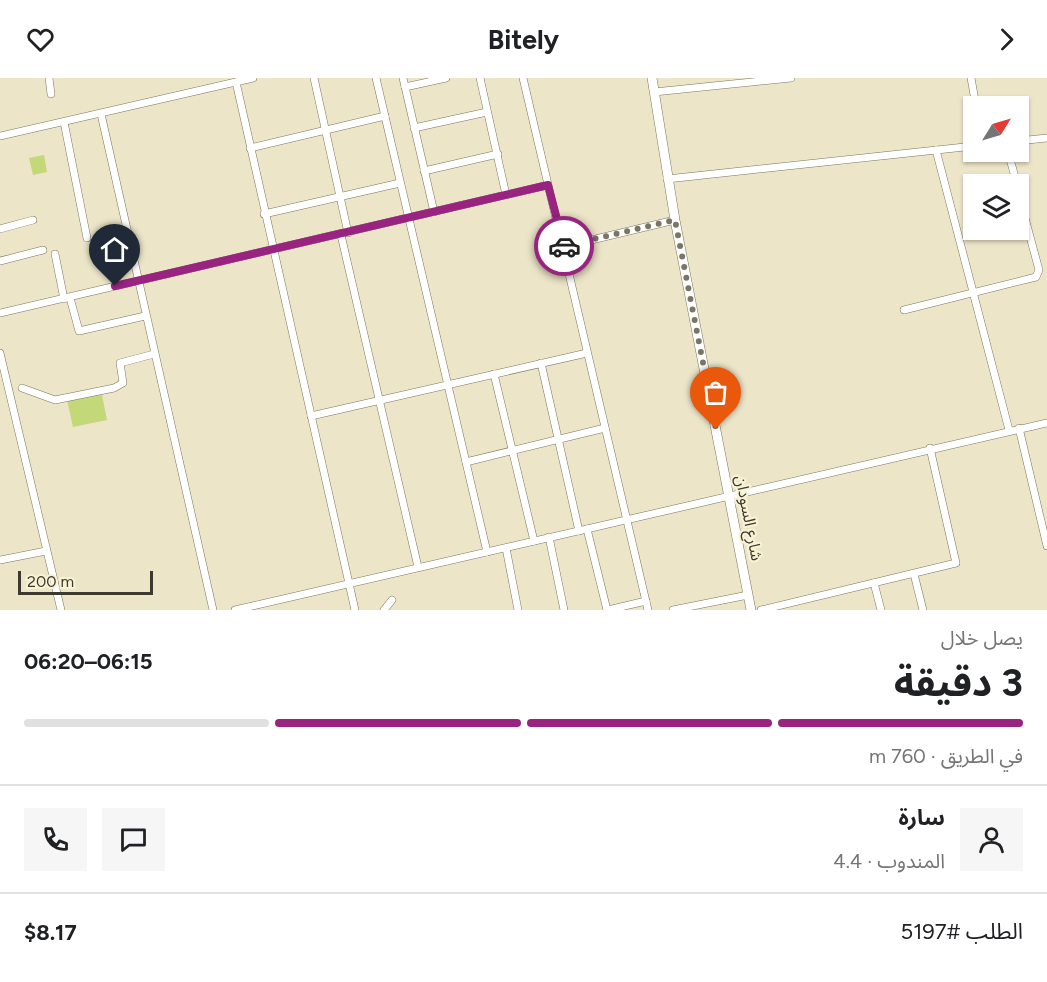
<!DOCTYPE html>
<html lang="ar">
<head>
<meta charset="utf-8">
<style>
	:root { --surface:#fff; --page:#f6f6f6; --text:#202124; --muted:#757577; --line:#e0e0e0; --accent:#982480 }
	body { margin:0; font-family:Figtree,"Noto Sans Arabic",sans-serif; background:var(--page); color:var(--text); direction:rtl; height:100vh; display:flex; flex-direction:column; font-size:22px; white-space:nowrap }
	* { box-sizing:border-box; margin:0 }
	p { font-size:20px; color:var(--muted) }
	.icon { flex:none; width:33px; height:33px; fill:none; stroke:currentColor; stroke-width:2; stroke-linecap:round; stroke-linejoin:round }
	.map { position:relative; height:532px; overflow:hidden; direction:ltr }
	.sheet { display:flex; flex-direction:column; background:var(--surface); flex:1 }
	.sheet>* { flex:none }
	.needle { width:39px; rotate:53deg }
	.tools { position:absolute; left:963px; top:18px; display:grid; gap:12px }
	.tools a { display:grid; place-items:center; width:66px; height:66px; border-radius:0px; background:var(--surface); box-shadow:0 2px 4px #0004; font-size:30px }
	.scale { position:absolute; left:18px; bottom:15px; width:135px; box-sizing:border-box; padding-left:6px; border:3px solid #3c392e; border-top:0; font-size:16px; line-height:21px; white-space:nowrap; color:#3c392e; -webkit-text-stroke:4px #f9f2d5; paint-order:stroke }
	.pin { position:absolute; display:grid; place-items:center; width:51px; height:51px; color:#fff; margin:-62px -26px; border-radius:50% 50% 50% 0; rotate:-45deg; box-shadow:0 0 6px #0007 }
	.pin .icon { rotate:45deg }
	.courier { position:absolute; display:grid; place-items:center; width:60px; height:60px; margin:-30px; border:4px solid #982480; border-radius:50%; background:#fff; color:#222; box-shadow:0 2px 8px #0007 }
	.summary em { font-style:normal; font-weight:700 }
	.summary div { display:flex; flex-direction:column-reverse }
	.summary { display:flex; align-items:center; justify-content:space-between; height:102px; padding:0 24px }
	h1 { font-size:39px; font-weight:700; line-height:45px }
	.bar { display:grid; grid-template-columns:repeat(4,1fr); gap:9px 6px; align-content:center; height:72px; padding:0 24px }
	.bar i { height:8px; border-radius:4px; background:var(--line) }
	.bar .selected { background:var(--accent) }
	.bar p { grid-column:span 4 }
	.line { display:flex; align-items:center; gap:15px; padding:0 24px; border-top:2px solid var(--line) }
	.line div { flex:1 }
	.round { display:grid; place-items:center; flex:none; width:63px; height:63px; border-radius:0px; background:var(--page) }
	header { display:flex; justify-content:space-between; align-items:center; height:78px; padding:0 24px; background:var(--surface); font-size:27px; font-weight:700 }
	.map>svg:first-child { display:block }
</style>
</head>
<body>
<header><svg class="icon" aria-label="forward" viewBox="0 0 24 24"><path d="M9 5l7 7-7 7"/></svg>Bitely<svg class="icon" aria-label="heart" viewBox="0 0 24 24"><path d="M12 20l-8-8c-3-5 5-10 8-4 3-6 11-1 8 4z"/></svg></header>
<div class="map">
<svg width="1047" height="532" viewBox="0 0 1047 532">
	<rect width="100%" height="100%" fill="#ece5c8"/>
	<g fill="#c3d879">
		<path d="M44,77L47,94L33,97L29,80Z"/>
		<path d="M102,317L107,342L73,349L67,322Z"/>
	</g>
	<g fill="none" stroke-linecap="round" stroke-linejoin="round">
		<g stroke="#7c755c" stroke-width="8">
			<g id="minor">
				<path d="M49,0L51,16"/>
				<path d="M314,0L348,155"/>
				<path d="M376,0L487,474"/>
				<path d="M403,0L434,134"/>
				<path d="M480,0L506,117"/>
				<path d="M523,0L648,532"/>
				<path d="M971,0L976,28"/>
				<path d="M236,4L355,532"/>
				<path d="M405,9L446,0"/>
				<path d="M654,14L791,0"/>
				<path d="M101,36L213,532"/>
				<path d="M64,44L87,160"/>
				<path d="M414,50L487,34"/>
				<path d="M0,58L253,0"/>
				<path d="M1018,63L1047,60"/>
				<path d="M250,70L385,38"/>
				<path d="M936,72L1009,352"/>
				<path d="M1008,74L1017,106"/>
				<path d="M424,93L498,76"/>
				<path d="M667,101L974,68"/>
				<path d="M264,136L400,105"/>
				<path d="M0,151L33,142"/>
				<path d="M341,157L418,489"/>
				<path d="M562,169L675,142"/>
				<path d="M55,176L64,221"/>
				<path d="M0,183L43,172"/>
				<path d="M70,220L79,253L145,238"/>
				<path d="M904,232L1036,199L1039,192L1018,114"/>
				<path d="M0,235L548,107"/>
				<path d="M0,275L61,532"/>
				<path d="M541,285L579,453"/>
				<path d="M494,296L534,463"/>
				<path d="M22,310L55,322L114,310L123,305L120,285L154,276"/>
				<path d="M311,338L587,275"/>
				<path d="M1019,350L1047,468"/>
				<path d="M466,384L605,350"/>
				<path d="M587,451L607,532"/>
				<path d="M549,459L564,532"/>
				<path d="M506,470L518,532"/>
				<path d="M0,482L46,473"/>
				<path d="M914,496L923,532"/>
				<path d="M874,505L881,532"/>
				<path d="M235,532L1047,345"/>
				<path d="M384,532L392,522"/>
				<path d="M608,532L646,523"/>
				<path d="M673,532L748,517"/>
				<path d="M761,532L956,485L930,370"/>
			</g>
		</g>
		<g stroke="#7c755c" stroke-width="10">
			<path id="major" d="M652,0L675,142L751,532"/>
		</g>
		<use href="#minor" stroke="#fff" stroke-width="7"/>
		<use href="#major" stroke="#fff" stroke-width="9"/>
	</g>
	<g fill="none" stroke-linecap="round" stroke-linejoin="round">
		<path stroke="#7a7564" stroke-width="6" stroke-dasharray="0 10.8" d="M564,168L675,142L716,351"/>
		<path stroke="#982480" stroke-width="8" d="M115,208L548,107L564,168"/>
	</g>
	<g text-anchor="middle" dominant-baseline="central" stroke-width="4.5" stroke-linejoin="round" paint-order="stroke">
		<g font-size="16" fill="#3c392e" stroke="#f9f2d5">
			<text transform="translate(749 440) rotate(79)">شارع السودان</text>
		</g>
	</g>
</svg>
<div class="tools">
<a><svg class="needle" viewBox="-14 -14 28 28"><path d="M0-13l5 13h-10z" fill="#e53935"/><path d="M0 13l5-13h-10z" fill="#757577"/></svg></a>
<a><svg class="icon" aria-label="layers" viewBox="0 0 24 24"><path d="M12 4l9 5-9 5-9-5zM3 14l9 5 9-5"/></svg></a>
</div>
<div class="scale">200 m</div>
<div class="pin" style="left:716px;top:351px;background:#ea580c"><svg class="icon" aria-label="bag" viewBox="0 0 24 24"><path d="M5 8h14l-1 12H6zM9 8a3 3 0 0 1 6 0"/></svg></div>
<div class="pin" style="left:115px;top:208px;background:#1f2937"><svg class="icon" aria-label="home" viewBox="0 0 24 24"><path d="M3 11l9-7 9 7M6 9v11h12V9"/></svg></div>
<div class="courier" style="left:564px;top:168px"><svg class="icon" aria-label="car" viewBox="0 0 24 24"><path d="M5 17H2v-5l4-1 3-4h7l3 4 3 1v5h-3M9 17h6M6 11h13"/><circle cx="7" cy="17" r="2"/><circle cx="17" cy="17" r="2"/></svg></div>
</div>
<section class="sheet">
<div class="summary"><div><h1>3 دقيقة</h1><p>يصل خلال</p></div><em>06:15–06:20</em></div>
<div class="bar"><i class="selected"></i><i class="selected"></i><i class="selected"></i><i></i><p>في الطريق · 760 m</p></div>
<div class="line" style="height:108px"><a class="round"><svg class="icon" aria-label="person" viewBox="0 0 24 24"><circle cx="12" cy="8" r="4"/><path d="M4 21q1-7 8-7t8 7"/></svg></a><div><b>سارة</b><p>المندوب · 4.4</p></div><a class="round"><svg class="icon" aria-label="chat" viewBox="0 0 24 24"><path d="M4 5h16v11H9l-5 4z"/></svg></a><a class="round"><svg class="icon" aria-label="phone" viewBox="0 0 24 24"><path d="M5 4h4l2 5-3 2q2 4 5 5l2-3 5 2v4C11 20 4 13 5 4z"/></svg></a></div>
<div class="line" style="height:78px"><div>الطلب #5197</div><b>$8.17</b></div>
</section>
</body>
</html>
